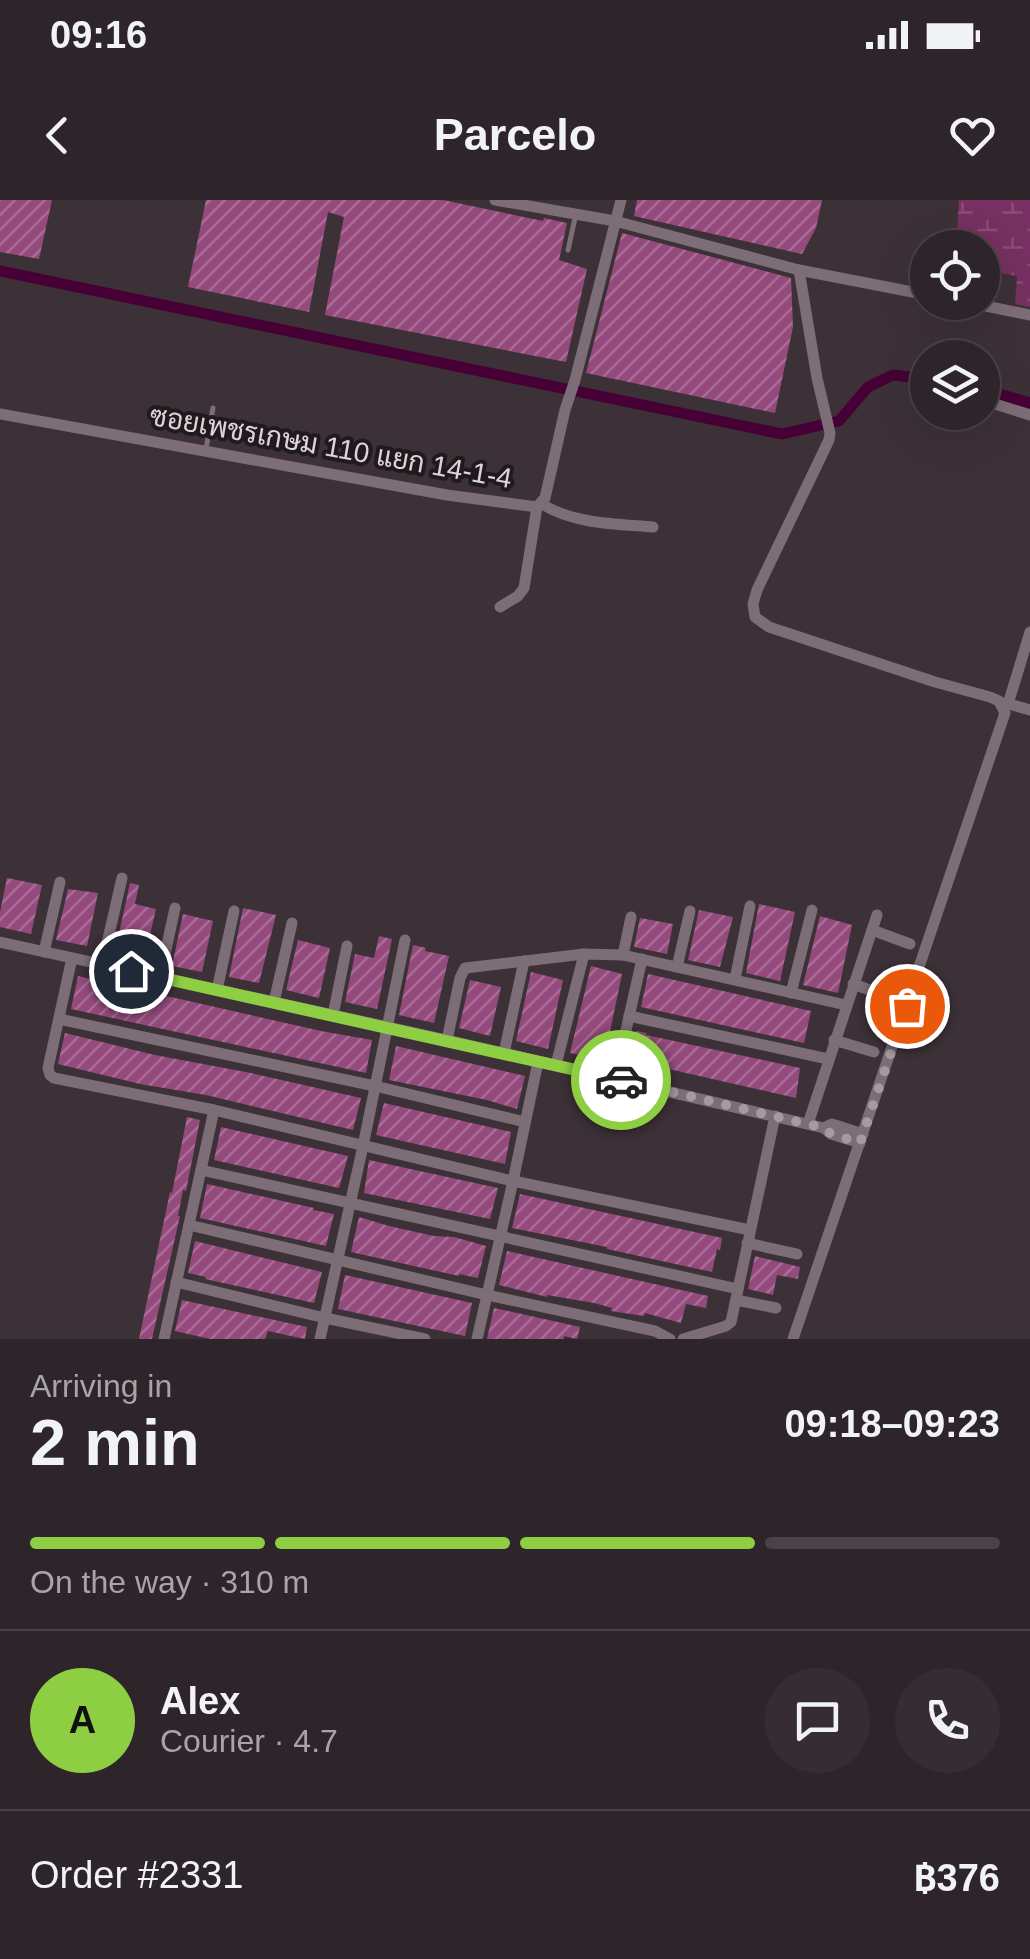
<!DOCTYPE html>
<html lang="en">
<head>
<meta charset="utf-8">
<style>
	:root { --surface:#2e252a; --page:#362d32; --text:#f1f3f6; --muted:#a7a5a8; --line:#494247; --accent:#8ece43 }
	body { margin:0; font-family:Arial,Sarabun,sans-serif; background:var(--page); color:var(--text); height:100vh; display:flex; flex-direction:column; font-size:38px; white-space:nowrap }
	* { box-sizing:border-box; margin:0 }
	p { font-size:32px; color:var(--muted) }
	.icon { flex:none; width:55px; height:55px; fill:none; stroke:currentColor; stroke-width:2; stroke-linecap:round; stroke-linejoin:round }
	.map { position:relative; height:1139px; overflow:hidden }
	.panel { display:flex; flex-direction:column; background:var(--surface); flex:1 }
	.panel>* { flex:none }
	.buttons { position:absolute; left:910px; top:30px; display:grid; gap:20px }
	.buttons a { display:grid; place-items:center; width:90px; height:90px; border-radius:50%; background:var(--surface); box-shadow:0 10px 40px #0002,0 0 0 2px var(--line); font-size:50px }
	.pin { position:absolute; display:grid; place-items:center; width:85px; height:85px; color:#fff; margin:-42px; border:5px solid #fff; border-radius:50%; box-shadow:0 2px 10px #0007 }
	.courier { position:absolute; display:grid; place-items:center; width:100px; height:100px; margin:-50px; border:8px solid #8ece43; border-radius:50%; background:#fff; color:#222; box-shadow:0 2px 12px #0007 }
	.summary em { font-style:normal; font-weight:600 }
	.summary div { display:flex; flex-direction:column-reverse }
	.summary { display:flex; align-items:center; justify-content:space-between; height:170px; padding:0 30px }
	h1 { font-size:65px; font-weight:600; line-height:75px }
	.bar { display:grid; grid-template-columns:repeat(4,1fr); gap:15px 10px; align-content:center; height:120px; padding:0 30px }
	.bar i { height:12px; border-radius:8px; background:var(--line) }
	.bar .selected { background:var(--accent) }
	.bar p { grid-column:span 4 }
	.line { display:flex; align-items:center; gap:25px; padding:0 30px; border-top:2px solid var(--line) }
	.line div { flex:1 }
	.round { display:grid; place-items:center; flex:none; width:105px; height:105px; border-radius:52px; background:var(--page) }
	.status { display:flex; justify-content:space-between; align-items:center; height:70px; padding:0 50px; background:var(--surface); direction:ltr }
	.status svg { height:28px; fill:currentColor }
	header { display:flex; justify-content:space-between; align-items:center; height:130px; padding:0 30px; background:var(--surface); font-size:45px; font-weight:600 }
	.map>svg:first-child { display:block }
</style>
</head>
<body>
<div class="status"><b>09:16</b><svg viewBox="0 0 49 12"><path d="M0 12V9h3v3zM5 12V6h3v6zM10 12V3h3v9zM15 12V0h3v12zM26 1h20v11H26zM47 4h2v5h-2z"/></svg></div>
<header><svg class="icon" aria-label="back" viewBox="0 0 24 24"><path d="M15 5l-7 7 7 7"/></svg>Parcelo<svg class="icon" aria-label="heart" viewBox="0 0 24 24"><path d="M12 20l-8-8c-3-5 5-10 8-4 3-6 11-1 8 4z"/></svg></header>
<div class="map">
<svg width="1030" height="1139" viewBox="0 0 1030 1139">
	<defs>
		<pattern id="wetland-marsh" width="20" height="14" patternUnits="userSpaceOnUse" patternTransform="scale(2.5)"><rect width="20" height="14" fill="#763061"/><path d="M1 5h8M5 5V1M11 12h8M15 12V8" fill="none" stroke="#894d77"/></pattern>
		<pattern id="building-hatch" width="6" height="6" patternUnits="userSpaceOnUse" patternTransform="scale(2.5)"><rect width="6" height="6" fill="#954a7d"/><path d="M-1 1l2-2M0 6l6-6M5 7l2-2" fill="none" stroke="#a86c95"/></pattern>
	</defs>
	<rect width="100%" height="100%" fill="#3d3138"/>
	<path fill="url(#wetland-marsh)" d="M959,0H1030V107L1015,104L1017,76L983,70L982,48L956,47Z"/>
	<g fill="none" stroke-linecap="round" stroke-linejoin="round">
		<g stroke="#460036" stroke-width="11">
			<path d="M0,71L782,234L839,221L868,187L893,175L928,179"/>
			<path d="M982,189L1030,203"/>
		</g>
	</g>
	<g fill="url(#building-hatch)">
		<path d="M0,0H52L39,59L0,52Z"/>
		<path d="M206,0H443L543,21L544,18L567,23L559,60L587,69L566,162L325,115L344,17L328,12L309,112L188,87Z"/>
		<path d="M637,0H822L816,28L802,54L634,16Z"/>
		<path d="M622,33L791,78L793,127L775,213L586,173Z"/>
		<path d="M7,678L42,685L31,734L0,727V712Z"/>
		<path d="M130,683L139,685L135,704L156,709L144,760L115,752Z"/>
		<path d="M68,689L98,693L87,746L56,740Z"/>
		<path d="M759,704L795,712L780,781L746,773Z"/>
		<path d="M243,708L276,715L259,783L229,777Z"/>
		<path d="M699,710L733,717L720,767L688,760Z"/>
		<path d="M183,714L213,721L202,772L172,766Z"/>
		<path d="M820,716L852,725L838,793L803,785Z"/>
		<path d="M640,718L673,724L667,754L634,747Z"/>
		<path d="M379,736L392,739L377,809L345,802L355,754L374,758Z"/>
		<path d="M298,740L330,748L319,798L286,790Z"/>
		<path d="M413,745L426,748L425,751L449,756L434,823L399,815Z"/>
		<path d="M591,766L622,774L604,860L570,853Z"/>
		<path d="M531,772L563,780L548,849L516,841Z"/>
		<path d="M648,774L811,811L804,843L641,807Z"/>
		<path d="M78,776L321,831L372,840L366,873L71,809Z"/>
		<path d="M470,780L501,787L490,836L459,828Z"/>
		<path d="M636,831L647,833L646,835L800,868L796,898L629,860Z"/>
		<path d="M65,833L155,855L251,873L361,898L353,930L206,895L140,884L58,864Z"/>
		<path d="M396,846L525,876L517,909L487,900L389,880Z"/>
		<path d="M384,903L511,932L505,964L376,935Z"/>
		<path d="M187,917L200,920L186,991L183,990L178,1016H180L152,1139H139L170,992L172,993Z"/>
		<path d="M221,927L348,956L339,988L214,960Z"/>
		<path d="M369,960L498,988L490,1019L364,993Z"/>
		<path d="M207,984L314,1008L313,1010L334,1014L326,1046L200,1018Z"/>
		<path d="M520,994L722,1038L720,1050L717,1049L712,1072L607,1049V1047L512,1028Z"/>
		<path d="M359,1017L389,1026L434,1036L454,1037L486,1046L478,1078L459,1074V1076L351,1052Z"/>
		<path d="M195,1041L322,1072L314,1103L205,1079L206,1077L188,1073Z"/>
		<path d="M507,1051L708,1096L706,1108L686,1104L681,1123L645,1113L644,1116L611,1111L612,1108L594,1103L547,1095V1097L499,1085Z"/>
		<path d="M755,1056L800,1067L798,1079L777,1075L773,1095L748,1089Z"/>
		<path d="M345,1075L472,1103L465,1136L338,1109Z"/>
		<path d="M182,1100L307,1127L305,1139L268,1131L265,1139H210L175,1131Z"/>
		<path d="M494,1108L580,1127L577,1139L564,1136V1139H487Z"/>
	</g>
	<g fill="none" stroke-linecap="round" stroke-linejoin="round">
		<g stroke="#7c6d76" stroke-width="5">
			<path d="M568,50L575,18"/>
			<path d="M206,249L213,208"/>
		</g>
		<g stroke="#7c6d76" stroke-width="11">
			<path d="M495,0L615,21L799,70L928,95"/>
			<path d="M966,102L1030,115"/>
			<path d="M982,200L1030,215"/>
			<path d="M0,214L447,295L537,307L545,298L565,210L575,180L621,0"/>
			<path d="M542,304C573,324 617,324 653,327"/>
			<path d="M500,407L518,396L524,388L537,307"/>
			<path d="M1005,503L1030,510"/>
			<path d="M1008,504L1030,432"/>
			<path d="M872,730L910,744"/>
			<path d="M0,742L447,840L824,928L831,934L860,943"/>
			<path d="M44,752L60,682"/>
			<path d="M623,755L631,717"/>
			<path d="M72,758L48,868L50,875L54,878L214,910L513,981L750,1030"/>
			<path d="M102,765L122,678"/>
			<path d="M677,767L690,711"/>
			<path d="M160,777L175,708"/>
			<path d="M735,779L750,706"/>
			<path d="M853,784L892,798"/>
			<path d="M217,790L234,711"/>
			<path d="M791,793L812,710"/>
			<path d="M274,802L292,723"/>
			<path d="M333,815L347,746"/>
			<path d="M629,816L828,859"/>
			<path d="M59,819L375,886L525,922"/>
			<path d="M447,840L460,778L465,768L584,754L623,755L846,805"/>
			<path d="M834,840L874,852"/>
			<path d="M504,853L524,761"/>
			<path d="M556,865L584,754"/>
			<path d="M615,879L642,759"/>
			<path d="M808,924L877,715"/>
			<path d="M824,928L832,924L863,934"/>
			<path d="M201,970L738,1089"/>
			<path d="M189,1025L487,1095L655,1131L670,1139"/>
			<path d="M747,1043L797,1054"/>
			<path d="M176,1082L325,1118L425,1139"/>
			<path d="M736,1100L776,1108"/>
			<path d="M164,1139L214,910"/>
			<path d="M320,1139L363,946L405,740"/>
			<path d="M477,1139L513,981L538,862"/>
			<path d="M683,1139L726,1126L731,1122L775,916"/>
			<path d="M793,1139L1005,513L999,501L990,497L935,482L769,427L755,417L753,404L757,390L829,240L830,233L817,178L799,70"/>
		</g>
	</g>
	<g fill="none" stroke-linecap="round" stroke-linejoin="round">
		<path stroke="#a49ba0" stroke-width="10" stroke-dasharray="0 18" d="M621,880L824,928L831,934L860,943L907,806"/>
		<path stroke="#8ece43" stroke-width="12" d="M131,771L621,880"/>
	</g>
	<g text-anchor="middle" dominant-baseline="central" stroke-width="8" stroke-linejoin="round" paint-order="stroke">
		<g font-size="28" fill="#dcd4d8" stroke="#201a1e">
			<text transform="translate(331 247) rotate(10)">ซอยเพชรเกษม 110 แยก 14-1-4</text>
		</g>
	</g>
</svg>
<div class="buttons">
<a><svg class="icon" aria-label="locate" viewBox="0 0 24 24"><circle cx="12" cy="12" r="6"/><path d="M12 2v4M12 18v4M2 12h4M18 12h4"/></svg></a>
<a><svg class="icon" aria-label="layers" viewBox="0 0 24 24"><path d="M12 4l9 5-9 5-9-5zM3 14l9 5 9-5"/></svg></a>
</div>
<div class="pin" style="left:907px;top:806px;background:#ea580c"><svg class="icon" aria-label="bag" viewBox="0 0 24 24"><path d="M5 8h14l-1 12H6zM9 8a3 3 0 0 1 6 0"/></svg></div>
<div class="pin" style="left:131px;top:771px;background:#1f2937"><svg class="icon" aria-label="home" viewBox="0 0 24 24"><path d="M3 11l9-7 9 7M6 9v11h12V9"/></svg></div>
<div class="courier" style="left:621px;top:880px"><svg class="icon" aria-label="car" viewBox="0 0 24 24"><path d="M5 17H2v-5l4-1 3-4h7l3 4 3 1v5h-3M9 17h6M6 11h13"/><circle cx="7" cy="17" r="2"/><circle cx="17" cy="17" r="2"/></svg></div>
</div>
<section class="panel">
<div class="summary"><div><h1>2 min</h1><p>Arriving in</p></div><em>09:18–09:23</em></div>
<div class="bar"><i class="selected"></i><i class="selected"></i><i class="selected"></i><i></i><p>On the way · 310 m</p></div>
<div class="line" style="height:180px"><b class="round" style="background:var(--accent);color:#111">A</b><div><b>Alex</b><p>Courier · 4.7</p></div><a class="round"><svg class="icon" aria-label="chat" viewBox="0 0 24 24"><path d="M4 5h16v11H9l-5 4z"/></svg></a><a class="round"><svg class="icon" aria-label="phone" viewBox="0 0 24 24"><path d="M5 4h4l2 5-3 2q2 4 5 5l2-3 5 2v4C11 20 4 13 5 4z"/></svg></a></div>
<div class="line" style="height:130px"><div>Order #2331</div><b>฿376</b></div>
</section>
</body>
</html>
